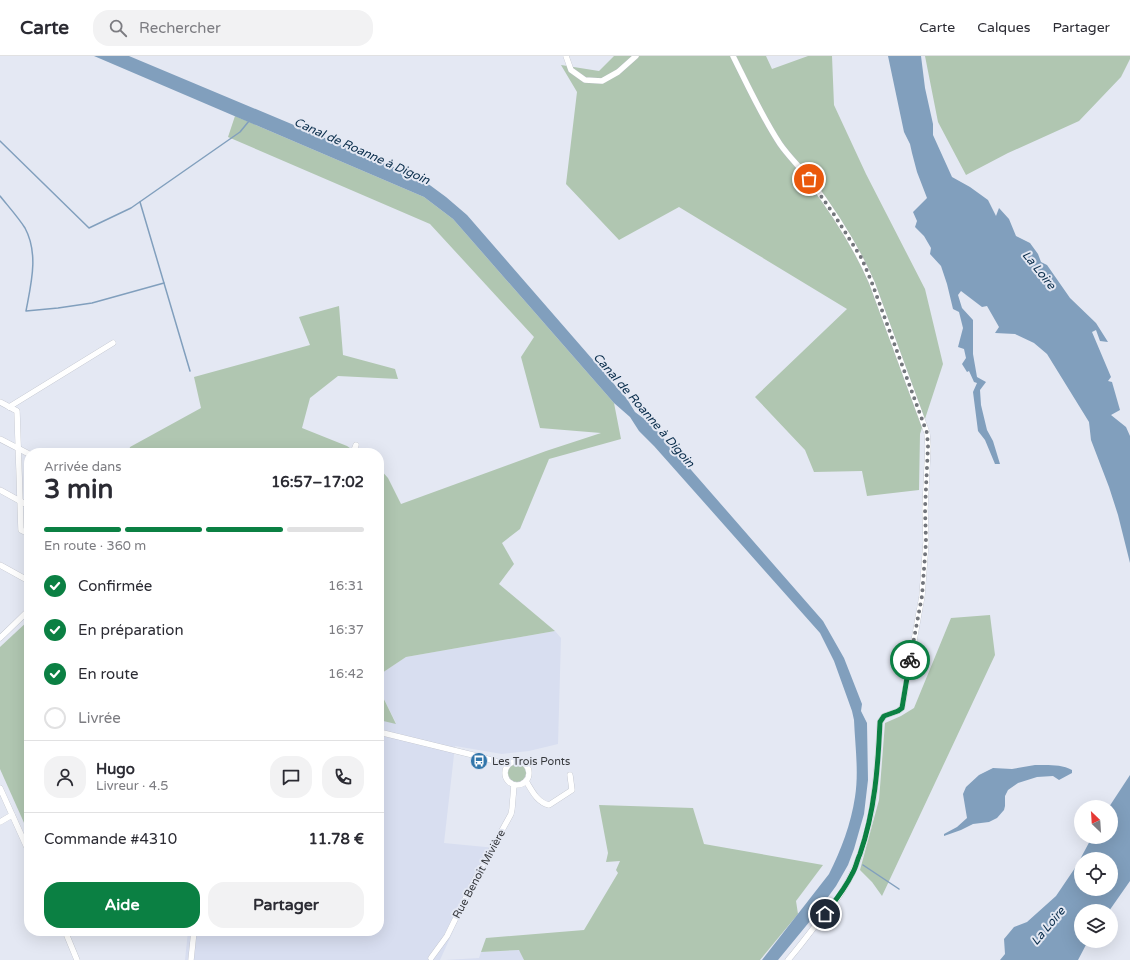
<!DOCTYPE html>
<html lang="fr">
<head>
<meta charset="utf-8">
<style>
	:root { --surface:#fff; --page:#f2f2f3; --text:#2b2b33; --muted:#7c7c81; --line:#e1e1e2; --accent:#0b8043 }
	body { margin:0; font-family:"Varela Round",sans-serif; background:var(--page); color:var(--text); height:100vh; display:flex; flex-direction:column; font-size:15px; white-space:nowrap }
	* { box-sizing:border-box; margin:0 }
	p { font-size:13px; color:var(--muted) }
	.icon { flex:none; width:22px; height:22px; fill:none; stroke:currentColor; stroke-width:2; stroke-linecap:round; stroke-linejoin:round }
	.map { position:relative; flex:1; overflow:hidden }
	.drawer { position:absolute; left:24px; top:392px; width:360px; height:488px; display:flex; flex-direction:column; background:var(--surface); border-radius:16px; box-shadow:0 4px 16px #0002 }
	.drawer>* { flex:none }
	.needle { width:26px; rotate:335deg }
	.buttons { position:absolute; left:1074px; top:744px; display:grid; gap:8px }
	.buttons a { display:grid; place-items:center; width:44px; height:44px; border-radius:50%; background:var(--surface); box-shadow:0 4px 16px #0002; font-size:20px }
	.pin { position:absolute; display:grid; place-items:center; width:34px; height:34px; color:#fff; margin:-17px; border:2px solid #fff; border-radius:50%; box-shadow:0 1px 4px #0007 }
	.courier { position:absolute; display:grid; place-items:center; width:40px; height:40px; margin:-20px; border:3px solid #0b8043; border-radius:50%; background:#fff; color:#222; box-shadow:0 1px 5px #0007 }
	.summary em { font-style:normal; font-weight:800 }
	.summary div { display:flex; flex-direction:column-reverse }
	.summary { display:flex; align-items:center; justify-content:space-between; height:68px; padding:0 20px }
	h1 { font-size:26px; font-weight:800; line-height:30px }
	.bar { display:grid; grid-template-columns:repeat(4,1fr); gap:6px 4px; align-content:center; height:48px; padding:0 20px }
	.bar i { height:5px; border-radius:3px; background:var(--line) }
	.bar .on { background:var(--accent) }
	.bar p { grid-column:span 4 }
	.line { display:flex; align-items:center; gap:10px; padding:0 20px; border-top:1px solid var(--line) }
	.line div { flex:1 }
	.round { display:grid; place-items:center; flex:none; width:42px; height:42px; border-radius:16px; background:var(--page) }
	ol { padding:0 20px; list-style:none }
	li { display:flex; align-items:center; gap:12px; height:44px }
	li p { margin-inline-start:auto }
	li .icon { padding:4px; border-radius:50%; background:var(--accent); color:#fff; stroke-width:4 }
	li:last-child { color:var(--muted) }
	li i { width:22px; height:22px; border:2px solid var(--line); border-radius:50% }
	.button { display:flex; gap:8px; margin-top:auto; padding:8px 20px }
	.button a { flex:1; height:46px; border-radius:16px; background:var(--accent); color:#fff; font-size:16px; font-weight:800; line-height:46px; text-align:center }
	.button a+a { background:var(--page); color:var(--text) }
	header { display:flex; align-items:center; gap:24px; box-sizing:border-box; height:56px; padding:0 20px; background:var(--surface); border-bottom:1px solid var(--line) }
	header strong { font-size:19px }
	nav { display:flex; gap:22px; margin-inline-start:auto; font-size:14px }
	.search { width:280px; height:36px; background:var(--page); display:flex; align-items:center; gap:10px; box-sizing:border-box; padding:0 14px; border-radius:16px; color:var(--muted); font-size:15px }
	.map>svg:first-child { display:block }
</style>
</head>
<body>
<header>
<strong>Carte</strong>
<div class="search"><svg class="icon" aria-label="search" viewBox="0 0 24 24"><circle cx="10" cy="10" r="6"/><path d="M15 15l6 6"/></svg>Rechercher</div>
<nav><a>Carte</a><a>Calques</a><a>Partager</a></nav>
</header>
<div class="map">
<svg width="1130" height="904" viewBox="0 0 1130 904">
	<rect width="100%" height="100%" fill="#e4e8f3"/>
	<g fill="#d8def0">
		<path d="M555,575L561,582L558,688L529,695L502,698L455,690L444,787L496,792L470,838L440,904H185L188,875H379V664L396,667L379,633V619L406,601Z"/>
		<path d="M520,894L524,904H445L479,902L481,896Z"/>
	</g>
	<g fill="#b0c6b1">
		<path d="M614,0H766L772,13L808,0H832L834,49L866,118L925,233L943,308L920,378L919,434L867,440L862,415L814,416L805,394L755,341L847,253L679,151L619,184L566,128L577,36L561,9L599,15Z"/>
		<path d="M925,0H1130V3L1121,21L1079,65L1008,97L966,119L938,66Z"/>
		<path d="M235,60L424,141L453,163L614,347L621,383L549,403L520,473L502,487L514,508L499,528L555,575L406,601L379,619V412L388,422L401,448L546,395L601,377L540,372L521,301L534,281L430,168L228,81Z"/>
		<path d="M339,250L343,299L395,313L398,323L338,320L310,342L302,372L347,390L357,397H128L130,391L201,352L194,321L310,289L299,261Z"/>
		<path d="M990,559L995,599L882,840L872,826L860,814L879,744L885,667L901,660L914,652L951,562Z"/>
		<path d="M29,564V778L0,713V591Z"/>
		<path d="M379,633L396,668L379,664Z"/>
		<circle cx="517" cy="717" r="9"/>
		<path d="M599,749L693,752L704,788L823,809L796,845L798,858L760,904H524L519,894L481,896L486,882L584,874L618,817L616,814L620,805L606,806L608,797Z"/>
	</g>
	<g fill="#819fbd" fill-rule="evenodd">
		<path d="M94,0H129L394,111L427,127L446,141L467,159L627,343L635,356L651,368L823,565L844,602L862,648L861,655L867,667L868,724L864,758L854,793L848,809L836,830L815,859L778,904H762L829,818C841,794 851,768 855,741C859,716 855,689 854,664L852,655L834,605L820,577L654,390L639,375L630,361L614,347L453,163L424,141Z"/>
		<path d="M888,0H921L925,32L933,68V79L952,121L970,131L988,144L996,160L999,152L1009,163L1016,180L1030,187L1038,198L1041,206L1047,209L1070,242L1096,267L1108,286L1100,285L1096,274L1092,276L1111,321L1108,325L1112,326L1120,354L1111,359L1126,371L1130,380V507L1118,459L1109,431L1091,384L1089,366L1047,298L1034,287L1015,278L995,277L999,271L987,250L982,251L961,235L958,239L962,252L973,264V298L977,321L986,326L980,334L981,349L987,374L993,385L1000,408H995L985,384L978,375L973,336L977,327L974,326L969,315L967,316L962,308L966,302L964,293L958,291L963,272L959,256L953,253L947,228L941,210L930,198L931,192L924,180L915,171L917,165L913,156L927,142L917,116L912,97L910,88L904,76Z"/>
		<path d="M1035,709C1048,709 1061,708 1072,714V717L1059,724L1053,720L1037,721L1018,727L1008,734L1005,740V750L1004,754L997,762L989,766L973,768L961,774L944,780V778L957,771L967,762L963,738L966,731L979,719L993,712L1012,713Z"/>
		<path d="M1130,719V825L1109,855H1081V885H1088L1078,904H1000L1005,898L1004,883L1014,871L1027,866L1056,840L1077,809L1092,781H1111V751H1109ZM1081,803H1111V833H1081Z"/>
	</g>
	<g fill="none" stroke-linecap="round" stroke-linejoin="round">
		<g stroke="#819fbd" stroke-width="1.5">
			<path d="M0,85L89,172L131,152L240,76L249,65"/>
			<path d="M0,140C8,150 18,161 25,172C39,198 31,228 26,255L58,252L92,247L164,227"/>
			<path d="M140,146L190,315"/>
			<path d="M863,809L899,833"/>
		</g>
		<g stroke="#b7bbc5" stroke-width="6">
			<g id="minor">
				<path d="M566,0L571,14L585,24L602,25L618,16L636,0"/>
				<path d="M733,0C748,30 762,61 780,88C789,101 800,111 809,123C834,156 856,190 872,227L927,377L928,390L925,453L926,486L922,540L902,652L898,655L884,660L880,666C877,722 874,784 843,834C838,843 831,851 824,858C812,874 801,889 788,904"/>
				<path d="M0,346L17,355L21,474L29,478"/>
				<path d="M9,351L113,287"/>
				<path d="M0,383L29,398"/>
				<path d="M353,397L356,389"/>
				<path d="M0,434L29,450"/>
				<path d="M0,509L29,525"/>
				<path d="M0,582L29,554"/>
				<path d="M379,676L477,700L508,709"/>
				<circle cx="517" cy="717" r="12"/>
				<path d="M526,725C532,735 537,746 549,749L572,734L570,719"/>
				<path d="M0,732L29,796"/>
				<path d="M0,766L12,759"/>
				<path d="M65,875L77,904"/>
				<path d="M431,902L447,880L473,827L511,758L512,753L514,729"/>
				<path d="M191,904L194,875"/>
			</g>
		</g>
		<use href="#minor" stroke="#fff" stroke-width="5.5"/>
	</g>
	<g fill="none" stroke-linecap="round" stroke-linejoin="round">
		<path stroke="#73767c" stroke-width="4" stroke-dasharray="0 7.2" d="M809,123L835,160L862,203L872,227L927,377L928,390L925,453L926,486L922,540L910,604"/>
		<path stroke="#0b8043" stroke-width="5" d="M825,858C835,845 845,833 852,818C856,812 857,804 860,798C875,755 878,710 880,666L884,660L898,655L902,652L910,604"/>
	</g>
	<defs>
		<g id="bus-disc" transform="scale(0.9)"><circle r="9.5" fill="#3276ab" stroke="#e4e8f3"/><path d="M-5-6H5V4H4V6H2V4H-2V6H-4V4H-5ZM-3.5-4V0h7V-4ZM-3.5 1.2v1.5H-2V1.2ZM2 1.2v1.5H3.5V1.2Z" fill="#fff"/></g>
	</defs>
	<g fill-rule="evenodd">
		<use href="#bus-disc" x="479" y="705"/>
	</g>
	<g text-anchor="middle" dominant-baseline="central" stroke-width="4" stroke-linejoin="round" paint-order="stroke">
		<g font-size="11" fill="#36383c" stroke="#e4e8f3" text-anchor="start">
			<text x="492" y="705">Les Trois Ponts</text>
		</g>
		<g font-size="11" fill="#36383c" stroke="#e4e8f3">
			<text transform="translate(479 818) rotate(-62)">Rue Benoit Mivière</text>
		</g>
		<g font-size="12" font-style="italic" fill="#092d4b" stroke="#e4e8f3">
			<text transform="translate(362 95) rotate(24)">Canal de Roanne à Digoin</text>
			<text transform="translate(1039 214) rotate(51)">La Loire</text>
			<text transform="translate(644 354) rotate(49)">Canal de Roanne à Digoin</text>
			<text transform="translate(1048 870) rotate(-50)">La Loire</text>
		</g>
	</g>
</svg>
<div class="buttons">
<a><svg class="needle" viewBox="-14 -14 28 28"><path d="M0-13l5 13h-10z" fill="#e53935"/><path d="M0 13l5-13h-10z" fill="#7c7c81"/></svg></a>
<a><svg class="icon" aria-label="locate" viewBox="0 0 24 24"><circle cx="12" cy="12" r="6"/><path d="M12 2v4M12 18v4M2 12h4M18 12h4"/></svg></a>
<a><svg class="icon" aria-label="layers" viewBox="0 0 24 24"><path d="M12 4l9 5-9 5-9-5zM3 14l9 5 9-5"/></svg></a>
</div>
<div class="pin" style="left:809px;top:123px;background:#ea580c"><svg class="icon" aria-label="bag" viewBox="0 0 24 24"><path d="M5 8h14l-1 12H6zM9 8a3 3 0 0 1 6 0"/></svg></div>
<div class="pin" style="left:825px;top:858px;background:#1f2937"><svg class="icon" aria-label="home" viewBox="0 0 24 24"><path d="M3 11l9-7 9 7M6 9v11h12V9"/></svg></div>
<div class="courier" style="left:910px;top:604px"><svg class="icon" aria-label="bike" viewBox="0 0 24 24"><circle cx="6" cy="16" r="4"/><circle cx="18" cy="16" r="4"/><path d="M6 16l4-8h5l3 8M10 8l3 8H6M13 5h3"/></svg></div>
<section class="drawer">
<div class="summary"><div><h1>3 min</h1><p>Arrivée dans</p></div><em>16:57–17:02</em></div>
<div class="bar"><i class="on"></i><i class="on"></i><i class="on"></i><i></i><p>En route · 360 m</p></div>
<ol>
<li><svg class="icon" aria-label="check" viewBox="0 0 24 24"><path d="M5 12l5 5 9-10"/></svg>Confirmée<p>16:31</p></li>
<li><svg class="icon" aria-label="check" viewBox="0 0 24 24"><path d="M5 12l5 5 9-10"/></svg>En préparation<p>16:37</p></li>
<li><svg class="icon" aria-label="check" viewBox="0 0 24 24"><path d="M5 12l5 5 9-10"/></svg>En route<p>16:42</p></li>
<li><i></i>Livrée</li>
</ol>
<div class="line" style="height:72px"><a class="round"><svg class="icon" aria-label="person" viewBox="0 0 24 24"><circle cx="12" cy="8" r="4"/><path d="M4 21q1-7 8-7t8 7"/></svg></a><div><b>Hugo</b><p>Livreur · 4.5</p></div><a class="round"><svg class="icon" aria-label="chat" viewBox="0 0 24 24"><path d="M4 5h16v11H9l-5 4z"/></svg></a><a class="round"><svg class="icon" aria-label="phone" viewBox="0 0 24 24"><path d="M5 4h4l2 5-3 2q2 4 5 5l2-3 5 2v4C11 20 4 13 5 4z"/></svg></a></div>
<div class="line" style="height:52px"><div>Commande #4310</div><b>11.78 €</b></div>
<div class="button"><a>Aide</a><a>Partager</a></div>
</section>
</div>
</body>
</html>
